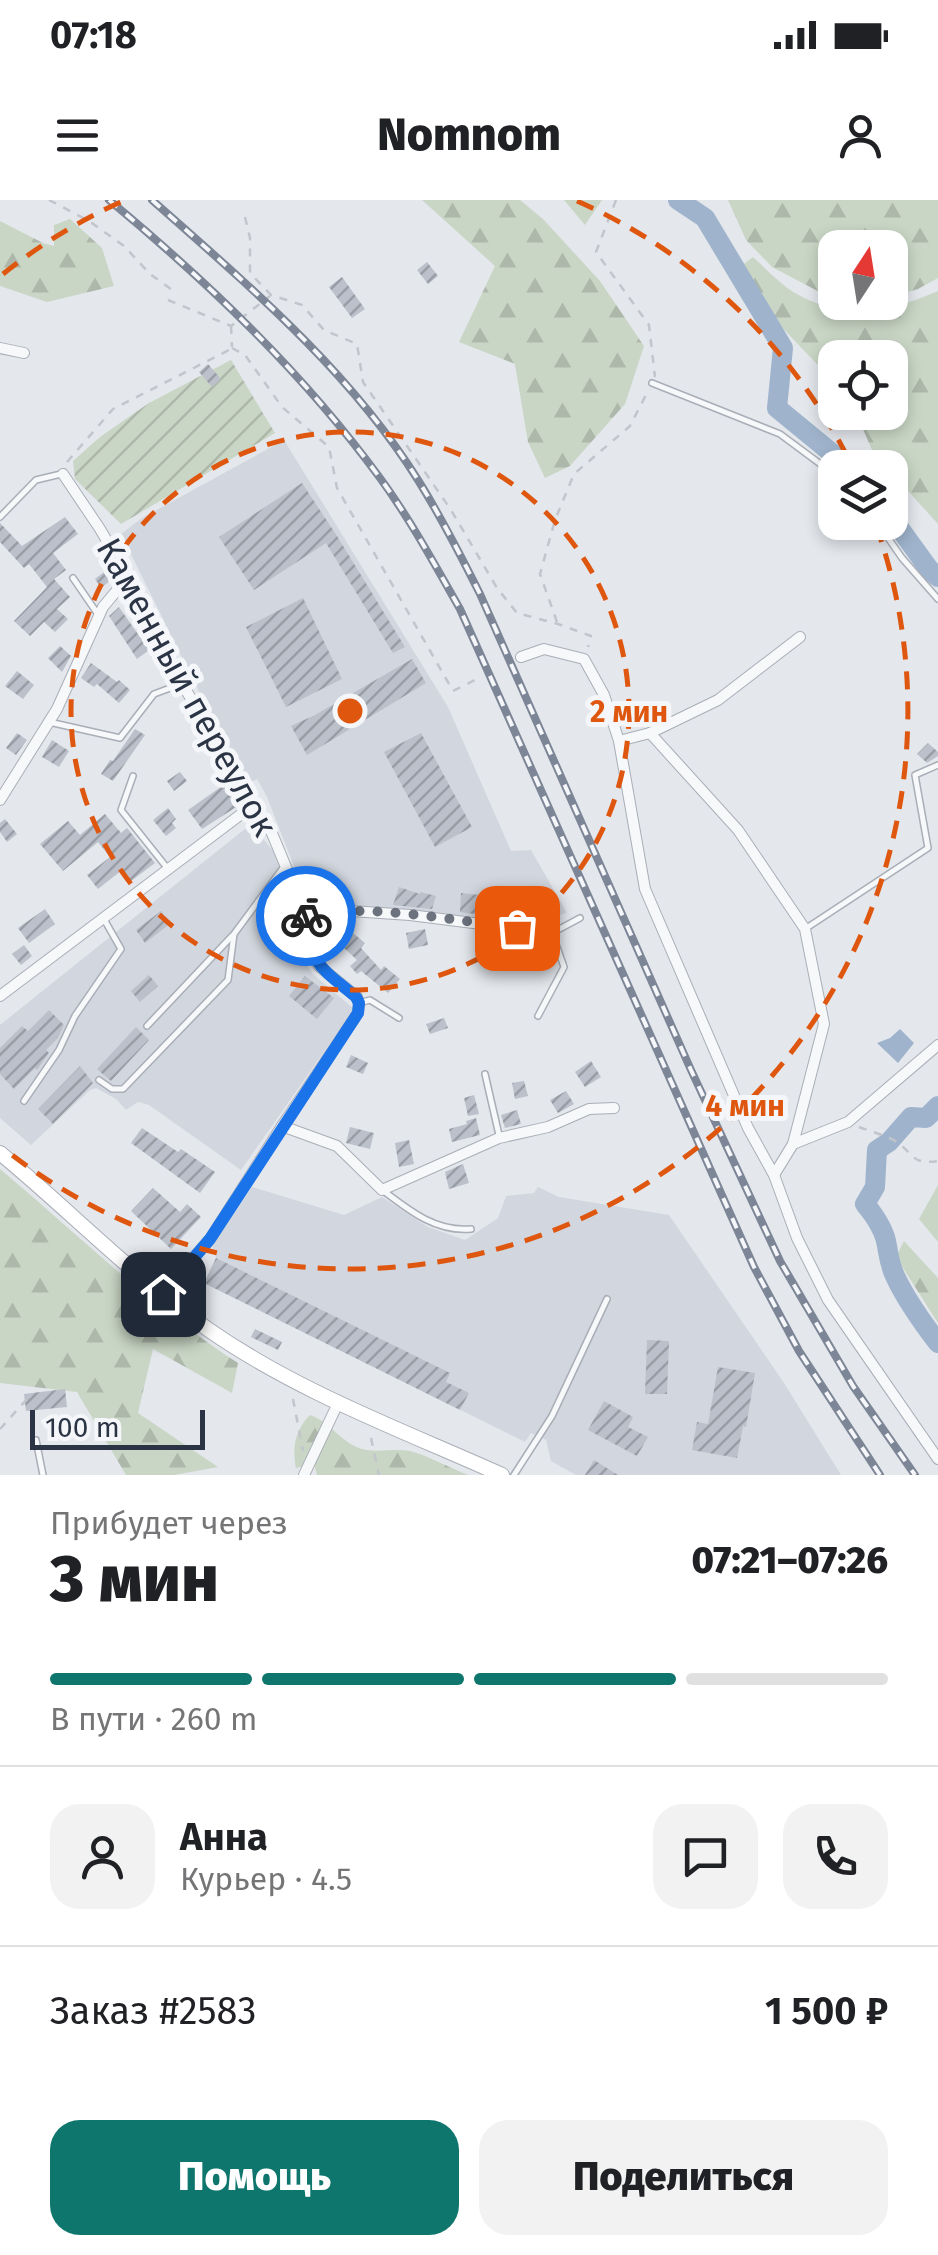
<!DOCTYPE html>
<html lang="ru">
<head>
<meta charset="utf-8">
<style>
	:root { --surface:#fff; --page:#f2f2f2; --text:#202124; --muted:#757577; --line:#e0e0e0; --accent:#0f766e }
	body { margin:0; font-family:"Fira Sans",sans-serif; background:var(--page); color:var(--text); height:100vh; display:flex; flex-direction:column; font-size:38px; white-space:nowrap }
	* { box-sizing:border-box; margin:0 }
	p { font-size:32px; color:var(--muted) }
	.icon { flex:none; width:55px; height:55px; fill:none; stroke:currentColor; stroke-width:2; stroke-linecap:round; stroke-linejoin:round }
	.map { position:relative; height:1275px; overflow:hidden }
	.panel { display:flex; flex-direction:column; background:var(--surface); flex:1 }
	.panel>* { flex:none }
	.needle { width:65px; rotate:12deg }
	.tools { position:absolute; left:818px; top:30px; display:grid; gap:20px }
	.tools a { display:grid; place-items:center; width:90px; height:90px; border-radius:20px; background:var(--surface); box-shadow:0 5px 15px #0003; font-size:50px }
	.scale { position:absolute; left:30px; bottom:25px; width:175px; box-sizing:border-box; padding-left:10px; border:5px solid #2b3445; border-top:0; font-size:28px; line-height:35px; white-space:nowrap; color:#2b3445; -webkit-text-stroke:8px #f4f6f9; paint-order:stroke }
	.pin { position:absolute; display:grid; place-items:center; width:85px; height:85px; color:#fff; margin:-42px; border-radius:20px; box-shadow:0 5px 15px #0006 }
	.courier { position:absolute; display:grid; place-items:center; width:100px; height:100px; margin:-50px; border:8px solid #1a73e8; border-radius:50%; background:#fff; color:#222; box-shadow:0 2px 12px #0007 }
	.overview em { font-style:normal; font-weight:800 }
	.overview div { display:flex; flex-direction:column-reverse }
	.overview { display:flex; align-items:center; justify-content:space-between; height:170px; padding:0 50px }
	h1 { font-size:65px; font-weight:800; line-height:75px }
	.bar { display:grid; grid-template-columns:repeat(4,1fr); gap:15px 10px; align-content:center; height:120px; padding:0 50px }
	.bar i { height:12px; border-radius:8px; background:var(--line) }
	.bar .selected { background:var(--accent) }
	.bar p { grid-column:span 4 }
	.line { display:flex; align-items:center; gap:25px; padding:0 50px; border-top:2px solid var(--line) }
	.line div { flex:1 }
	.round { display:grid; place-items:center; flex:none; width:105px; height:105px; border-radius:30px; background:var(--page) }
	.cta { display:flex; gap:20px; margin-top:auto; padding:20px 50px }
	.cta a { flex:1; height:115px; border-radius:30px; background:var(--accent); color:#fff; font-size:40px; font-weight:800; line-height:115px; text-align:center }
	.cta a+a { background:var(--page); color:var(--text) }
	.status { display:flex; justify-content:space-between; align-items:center; height:70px; padding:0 50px; background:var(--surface); direction:ltr }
	.status svg { height:28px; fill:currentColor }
	header { display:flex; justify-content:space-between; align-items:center; height:130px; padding:0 50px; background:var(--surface); font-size:45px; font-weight:800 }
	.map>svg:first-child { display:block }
</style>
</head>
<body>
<div class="status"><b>07:18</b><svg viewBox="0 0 49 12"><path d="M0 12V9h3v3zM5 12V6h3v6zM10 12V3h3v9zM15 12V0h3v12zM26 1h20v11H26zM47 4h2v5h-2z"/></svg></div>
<header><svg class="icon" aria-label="menu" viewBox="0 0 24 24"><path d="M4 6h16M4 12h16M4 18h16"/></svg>Nomnom<svg class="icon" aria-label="person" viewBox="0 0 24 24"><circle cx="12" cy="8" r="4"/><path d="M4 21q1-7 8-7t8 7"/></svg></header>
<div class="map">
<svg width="938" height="1275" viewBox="0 0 938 1275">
	<defs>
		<pattern id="forest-firs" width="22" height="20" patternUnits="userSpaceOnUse" patternTransform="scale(2.5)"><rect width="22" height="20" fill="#c9d6c5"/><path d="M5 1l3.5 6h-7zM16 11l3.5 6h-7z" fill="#adb8ab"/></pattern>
		<pattern id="garden-furrows" width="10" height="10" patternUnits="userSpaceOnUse" patternTransform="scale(2.5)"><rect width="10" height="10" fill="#c9d6c5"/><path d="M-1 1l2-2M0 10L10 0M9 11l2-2" fill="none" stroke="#adb8ab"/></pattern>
		<pattern id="building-hatch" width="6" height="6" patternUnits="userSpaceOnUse" patternTransform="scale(2.5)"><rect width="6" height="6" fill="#bbc0ca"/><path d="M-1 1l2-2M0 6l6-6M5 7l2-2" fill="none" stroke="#989da6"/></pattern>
	</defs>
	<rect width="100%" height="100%" fill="#e4e7ec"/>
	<g fill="#d2d6de">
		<path d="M284,240L448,507L511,651L531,650L567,713L524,724L308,702L267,597L257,579L245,585L121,334L142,318Z"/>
		<path d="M251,624L278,657L282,674L272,693L279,705L283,726L290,743L313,774L354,809L241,970L149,905L138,902L126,910L116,899L96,888L90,890L31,945L0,918V825Z"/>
		<path d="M252,987L344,1015L382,997L428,1027L465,1040L498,1018L506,996L534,993L538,987L559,997L669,1015L784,1183L841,1275H576L551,1261L546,1240L531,1233L525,1242L204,1083L216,1058L212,1046Z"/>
	</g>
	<g fill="url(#forest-firs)">
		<path d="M422,0H520L543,19L600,81L644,146L625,204L570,266L545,278L528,242L515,164L459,142L495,66Z"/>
		<path d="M564,0H602L585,25Z"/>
		<path d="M728,0H938V78L918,89L890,97V48H835V98H831L772,67L746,40Z"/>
		<path d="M70,19L102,48L114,86L47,102L0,86V21L43,43L54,46V25Z"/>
		<path d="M753,57C766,69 780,84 795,93C845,121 887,113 938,91V324L890,271V268L887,267L872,250L856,213L890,212V158H835V183L731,74Z"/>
		<path d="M0,969C79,1035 152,1108 238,1163L232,1193L153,1149L138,1213L218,1267L174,1275H126L77,1192L0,1183Z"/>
		<path d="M938,985V1042L919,1019Z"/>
		<path d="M904,1041L938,1078V1123L896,1057Z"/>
		<path d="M310,1215C331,1222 341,1243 362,1249C377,1253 394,1248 410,1251C427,1255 451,1269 469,1275H317L314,1264L296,1268C292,1248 295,1230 310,1215Z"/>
	</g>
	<path fill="url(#garden-furrows)" d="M231,160L275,233L121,324L75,279L73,261L100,237L149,203Z"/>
	<path fill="#9fb4cc" d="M900,829L914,843L898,863L877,843L890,838Z"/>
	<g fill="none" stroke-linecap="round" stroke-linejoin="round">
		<g stroke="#9fb4cc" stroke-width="20">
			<path d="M678,0L705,18L783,148L777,208L850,268"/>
			<path d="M890,315L929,369L938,377"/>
			<path d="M938,906L926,918L911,917L889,942L877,950L875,987L865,1004C875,1016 885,1031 887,1046C889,1057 890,1066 895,1076C906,1100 922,1122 938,1143"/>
		</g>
	</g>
	<g fill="url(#building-hatch)">
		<path d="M427,62L438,76L428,84L417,70Z"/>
		<path d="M342,77L365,109L352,118L329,87Z"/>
		<path d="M208,164L221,179L212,187L199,172Z"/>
		<path d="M302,283L337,336L405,447L393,453L326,343L254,390L219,337Z"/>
		<path d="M65,317L78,334L53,353L66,370L54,379L70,397L57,409L68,419L55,432L44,422L30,436L14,421L47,387L29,364L24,368L0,342V323L22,346Z"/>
		<path d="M109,368L115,377L101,388L95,379Z"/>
		<path d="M303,398L342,479L286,507L246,427Z"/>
		<path d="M119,407L149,450L137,459L109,416Z"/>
		<path d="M60,446L71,456L62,472L48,458Z"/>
		<path d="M412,459L426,483L307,555L291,526L315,515Z"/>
		<path d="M91,463L117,482L119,480L130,490L119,503L97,484L94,487L81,478Z"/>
		<path d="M17,471L34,485L23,499L5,486Z"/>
		<path d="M135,529L145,535L113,581L101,574L110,560L113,561Z"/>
		<path d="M17,533L27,540L16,555L6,548Z"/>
		<path d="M421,533L472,627L435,647L384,552Z"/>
		<path d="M52,540L69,551L59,567L42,557Z"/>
		<path d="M928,543L938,552V556L927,563L917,554Z"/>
		<path d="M180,572L187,581L174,591L167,581Z"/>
		<path d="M228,582L241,604L202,629L188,610Z"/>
		<path d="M168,608L176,619L172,623L176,628L166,636L153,620Z"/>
		<path d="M105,614L121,633L127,628L155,663L131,681L122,670L98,689L87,675L110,657L98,642L63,671L40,644L68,621L80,635Z"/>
		<path d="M5,619L17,634L7,642L0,632V623Z"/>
		<path d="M399,687L420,694V692L436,696L432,709L393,705Z"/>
		<path d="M531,692L544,695L538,717L526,714Z"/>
		<path d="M461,693L498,697L496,717L460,712Z"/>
		<path d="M45,709L55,724L29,743L18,728Z"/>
		<path d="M161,711L171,723L145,743L136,730Z"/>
		<path d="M425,729L428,745L409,749L406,733Z"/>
		<path d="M353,733L365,743L361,748L381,770L384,766L400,779L388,793L361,771L357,774L350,766L357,760L342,746Z"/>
		<path d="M514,737L515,749L497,751L496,738Z"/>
		<path d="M24,745L32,756L21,765L12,754Z"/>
		<path d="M149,775L158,786L140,802L131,791Z"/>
		<path d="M305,776L334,798L317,819L289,796Z"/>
		<path d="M49,810L64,825L58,838L46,850L49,853L37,870L35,868L14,889L0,874V848L22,826L28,831Z"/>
		<path d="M444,818L448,828L430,834L426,824Z"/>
		<path d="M136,827L149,840L111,881L97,869Z"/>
		<path d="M351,855L368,863L363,874L346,867Z"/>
		<path d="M591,861L601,877L585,887L575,872Z"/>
		<path d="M80,866L93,883L53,924L38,909Z"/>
		<path d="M524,881L528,896L515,899L512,883Z"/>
		<path d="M566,891L574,904L558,913L550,900Z"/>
		<path d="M474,895L479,914L468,916L464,898Z"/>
		<path d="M517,910L521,924L505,928L501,915Z"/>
		<path d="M476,918L480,935L452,942L449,929L467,924L466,921Z"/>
		<path d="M350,927L374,933L370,949L346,943Z"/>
		<path d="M142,928L178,952L181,949L215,972L200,993L131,943Z"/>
		<path d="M409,940L414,964L399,967L395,943Z"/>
		<path d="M463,964L469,983L449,989L445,972Z"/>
		<path d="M153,988L180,1012L187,1004L201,1017L171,1049L131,1011Z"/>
		<path d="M216,1058L450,1173L446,1182L469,1193L460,1210L204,1083Z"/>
		<path d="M255,1129L282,1142L278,1150L251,1137Z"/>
		<path d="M647,1140L669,1141L667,1194H645Z"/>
		<path d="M718,1167L755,1173L746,1227L743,1226L737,1258L692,1250L697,1222L708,1224Z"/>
		<path d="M65,1189L67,1207L26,1211L24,1194Z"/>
		<path d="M604,1201L633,1217L628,1227L648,1237L637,1256L588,1230Z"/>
		<path d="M594,1260L618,1275H585Z"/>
	</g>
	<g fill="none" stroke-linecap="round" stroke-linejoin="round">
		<g stroke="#a9aeb7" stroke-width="8">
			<g id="service">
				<path d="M652,183L780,234L819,263L835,277"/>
				<path d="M0,317L36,280L61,274"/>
				<path d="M877,322L902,358L938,399"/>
				<path d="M73,378L97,413"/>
				<path d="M49,522L120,538L154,494L181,484"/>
				<path d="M133,576L121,610L168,669"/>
				<path d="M805,729L928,648L915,575L938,565"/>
				<path d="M359,803L370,800L399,818"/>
				<path d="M538,816L564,767L552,733L580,718"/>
				<path d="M147,826L232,736"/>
				<path d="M485,874L499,935"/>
				<path d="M99,880L112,889H123L228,780L234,734L283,668"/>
				<path d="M24,901L59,850L75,816L121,749L105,721"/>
				<path d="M385,992C411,1012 437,1032 471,1029"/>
				<path d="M36,1240L43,1275"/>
				<path d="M514,1275L552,1216L607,1099"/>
			</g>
		</g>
		<g stroke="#a9aeb7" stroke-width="12">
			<g id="minor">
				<path d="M0,148L24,153"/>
				<path d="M63,274L100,329L128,377L182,483L252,606L271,631L306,715L308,746L319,766L357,797L359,803L358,813L282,926L210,1039L163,1093"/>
				<path d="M521,457L544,449L584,459L604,495L619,541L645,689L748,928L774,975L797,1038L828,1100L938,1259"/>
				<path d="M650,533L718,500L800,437"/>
				<path d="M619,541L650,533L738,630L805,729L824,824L793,944"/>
				<path d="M0,600L57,509L103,407L128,377"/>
				<path d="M306,715L351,711L410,715L552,733"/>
				<path d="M0,796L252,606"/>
				<path d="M282,926L337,946L382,990L499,938L548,927L589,909L614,908"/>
				<path d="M774,975L793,944L848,922L938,845"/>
				<path d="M304,1275L339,1201"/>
			</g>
		</g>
		<g stroke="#a9aeb7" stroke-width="16">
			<path id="secondary" d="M0,953C69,1010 136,1079 209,1130C298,1192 404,1231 502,1275"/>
		</g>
		<g stroke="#c2c5cb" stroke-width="2.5" stroke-dasharray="8 8" stroke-linecap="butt">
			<path d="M49,0L89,21L124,46L150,74L175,92"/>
			<path d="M616,0L596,52L649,125L655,177"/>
			<path d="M245,17L250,38V73L271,95L302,105L324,130L357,144L363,182L451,310L497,388L517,413L558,424L591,436L588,447"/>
			<path d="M168,100L231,126L270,96"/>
			<path d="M231,126L232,147"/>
			<path d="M232,148L245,155L282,207L329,247L337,288L453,491L477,479"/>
			<path d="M67,262L113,209L231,149"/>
			<path d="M557,422L540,374L555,320L574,274L630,226L649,189"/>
			<path d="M859,927C869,931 888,936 897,942C914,954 911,965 938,961"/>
			<path d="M293,1199L303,1251"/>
			<path d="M0,1229L27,1199"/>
			<path d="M371,1238L379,1275"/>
		</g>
		<use href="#service" stroke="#f7f8fa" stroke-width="5"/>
		<use href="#minor" stroke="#f7f8fa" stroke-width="10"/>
		<use href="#secondary" stroke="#fff" stroke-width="14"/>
		<g stroke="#7d8696" stroke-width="8">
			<g id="rail">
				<path d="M109,0C209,83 303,173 380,278C410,319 435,365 460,409L754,1067L799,1151L880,1275"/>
				<path d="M152,0C248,85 349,170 418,280C441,317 461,356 480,394L691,870L780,1061L853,1186L915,1275"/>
			</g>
		</g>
		<use href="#rail" stroke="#f4f6f9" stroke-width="4" stroke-dasharray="11" stroke-linecap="butt"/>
	</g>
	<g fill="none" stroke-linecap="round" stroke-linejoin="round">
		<path stroke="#6c737f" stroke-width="10" stroke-dasharray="0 18" d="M306,716C362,702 457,721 517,728"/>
		<path stroke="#1a73e8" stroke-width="12" d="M163,1094L210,1039L358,813L359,803L356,797C320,767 310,765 306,716"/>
	</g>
	<g fill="none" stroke="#df570f" stroke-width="5" stroke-dasharray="18 12">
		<circle cx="350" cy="511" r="279"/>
		<path d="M3 74A558 558 0 0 1 123 1M577 1A558 558 0 0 1 852 266M876 325A558 558 0 0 1 3 948"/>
	</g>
	<g text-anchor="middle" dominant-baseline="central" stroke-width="10" stroke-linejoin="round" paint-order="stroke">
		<g font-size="35" fill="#2b3445" stroke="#f4f6f9">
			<text transform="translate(187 487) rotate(61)">Каменный переулок</text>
		</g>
	</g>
	<circle cx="350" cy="511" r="15" fill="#df570f" stroke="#f4f6f9" stroke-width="5"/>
	<g font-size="30" text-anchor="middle" font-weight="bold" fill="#df570f" stroke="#f4f6f9" stroke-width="10" stroke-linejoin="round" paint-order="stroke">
		<text x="629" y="522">2 мин</text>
		<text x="745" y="916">4 мин</text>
	</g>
</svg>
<div class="tools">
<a><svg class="needle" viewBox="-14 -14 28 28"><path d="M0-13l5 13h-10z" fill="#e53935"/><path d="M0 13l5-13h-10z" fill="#757577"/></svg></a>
<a><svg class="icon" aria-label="locate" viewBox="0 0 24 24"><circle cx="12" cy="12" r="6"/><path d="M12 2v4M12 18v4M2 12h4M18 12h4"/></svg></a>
<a><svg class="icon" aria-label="layers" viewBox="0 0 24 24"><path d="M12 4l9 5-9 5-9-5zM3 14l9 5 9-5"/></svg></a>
</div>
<div class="scale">100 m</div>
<div class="pin" style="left:517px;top:728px;background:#ea580c"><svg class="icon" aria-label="bag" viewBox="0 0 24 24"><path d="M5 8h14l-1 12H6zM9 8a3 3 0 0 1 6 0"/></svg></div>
<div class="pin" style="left:163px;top:1094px;background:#1f2937"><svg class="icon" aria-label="home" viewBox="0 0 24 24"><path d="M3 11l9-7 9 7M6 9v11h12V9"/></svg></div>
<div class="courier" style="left:306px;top:716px"><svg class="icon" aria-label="bike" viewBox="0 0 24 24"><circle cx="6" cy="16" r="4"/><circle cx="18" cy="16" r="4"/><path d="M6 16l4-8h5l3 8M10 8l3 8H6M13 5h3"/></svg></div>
</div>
<section class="panel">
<div class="overview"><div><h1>3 мин</h1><p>Прибудет через</p></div><em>07:21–07:26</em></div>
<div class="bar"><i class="selected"></i><i class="selected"></i><i class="selected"></i><i></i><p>В пути · 260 m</p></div>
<div class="line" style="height:180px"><a class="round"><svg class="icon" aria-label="person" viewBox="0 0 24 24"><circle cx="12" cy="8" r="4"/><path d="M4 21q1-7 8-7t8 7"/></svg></a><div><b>Анна</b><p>Курьер · 4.5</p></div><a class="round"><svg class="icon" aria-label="chat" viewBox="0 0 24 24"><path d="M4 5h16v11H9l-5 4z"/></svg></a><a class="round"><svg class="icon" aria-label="phone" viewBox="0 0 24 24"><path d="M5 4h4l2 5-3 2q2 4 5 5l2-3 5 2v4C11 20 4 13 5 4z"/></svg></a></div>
<div class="line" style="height:130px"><div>Заказ #2583</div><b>1 500 ₽</b></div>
<div class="cta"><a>Помощь</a><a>Поделиться</a></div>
</section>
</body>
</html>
